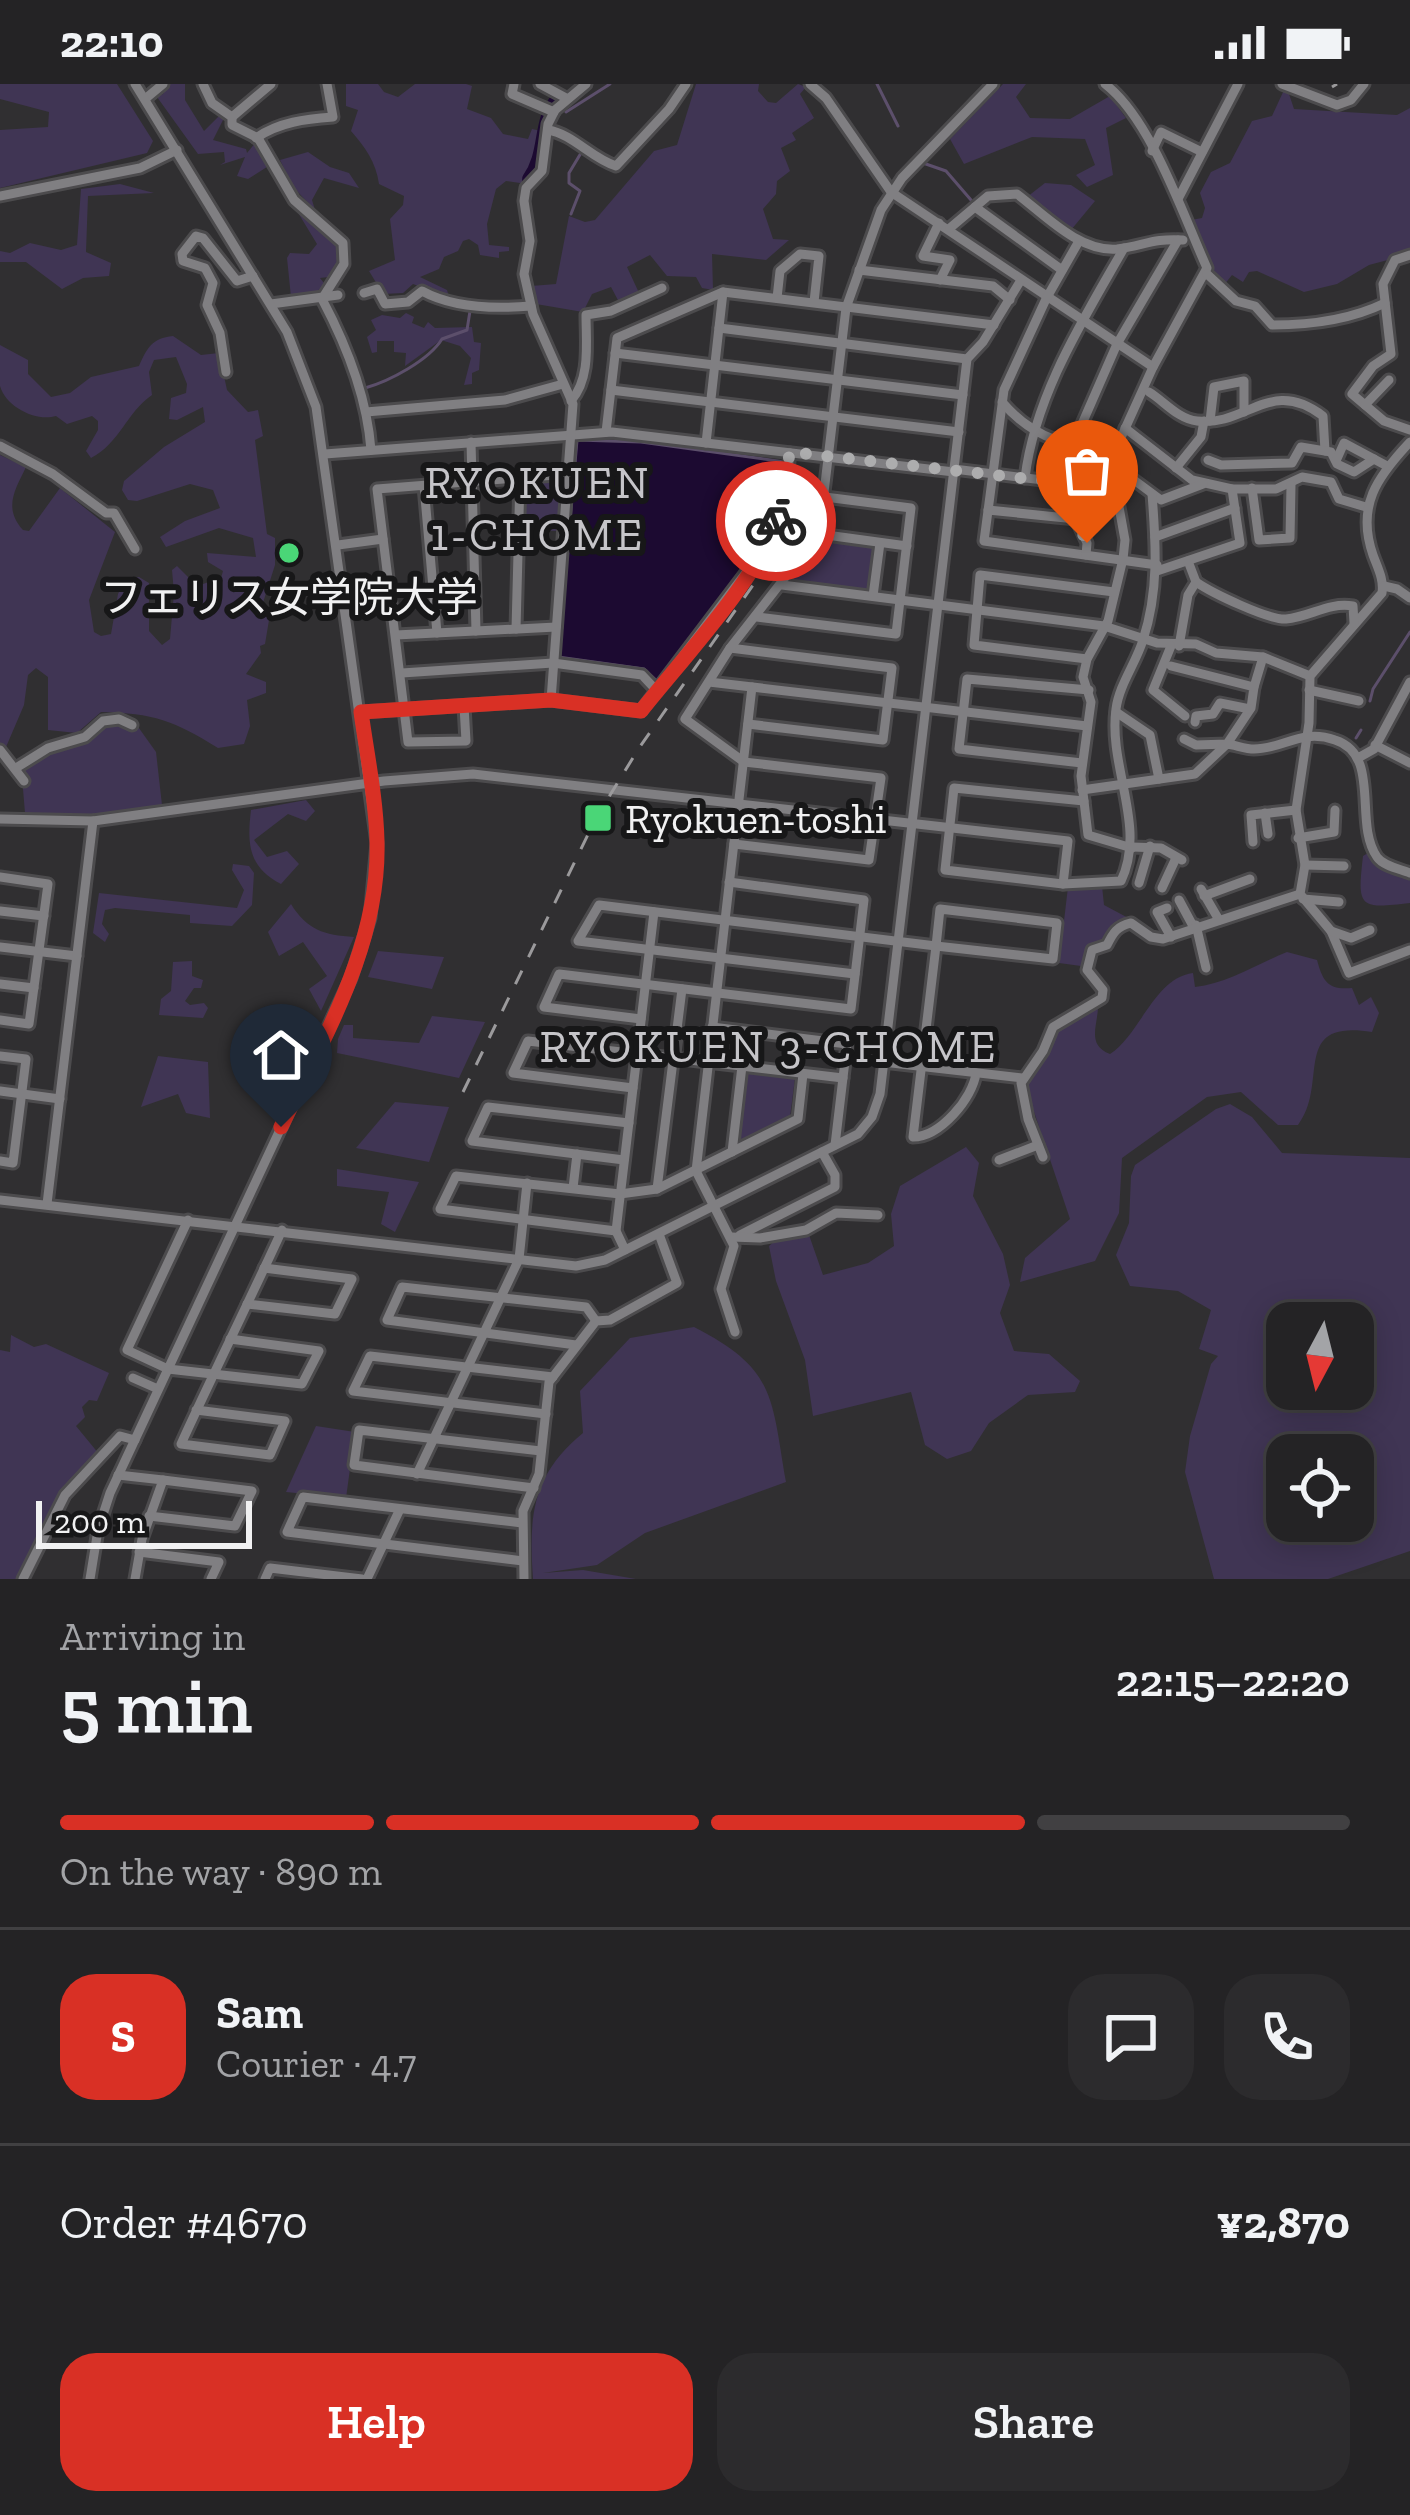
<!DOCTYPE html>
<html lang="en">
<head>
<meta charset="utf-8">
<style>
	:root { --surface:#242325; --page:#2c2b2d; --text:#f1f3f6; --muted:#a3a4a7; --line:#414042; --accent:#d93025 }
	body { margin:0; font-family:"Zilla Slab","Noto Sans JP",serif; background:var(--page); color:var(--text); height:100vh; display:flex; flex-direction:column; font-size:45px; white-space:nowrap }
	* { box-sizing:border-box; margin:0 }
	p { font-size:39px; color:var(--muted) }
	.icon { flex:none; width:66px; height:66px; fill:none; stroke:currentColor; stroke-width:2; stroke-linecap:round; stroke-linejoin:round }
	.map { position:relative; height:1495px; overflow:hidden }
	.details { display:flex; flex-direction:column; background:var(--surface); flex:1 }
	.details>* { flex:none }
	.needle { width:78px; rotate:187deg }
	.fabs { position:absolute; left:1266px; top:1218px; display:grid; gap:24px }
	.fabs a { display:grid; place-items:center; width:108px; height:108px; border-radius:24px; background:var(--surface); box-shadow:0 6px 30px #0003,0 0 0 3px var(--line); font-size:60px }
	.scale { position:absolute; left:36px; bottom:30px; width:216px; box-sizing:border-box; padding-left:12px; border:6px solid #f1f1f2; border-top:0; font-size:33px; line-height:42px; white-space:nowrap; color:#f1f1f2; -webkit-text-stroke:9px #171718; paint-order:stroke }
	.pin { position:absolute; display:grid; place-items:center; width:102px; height:102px; color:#fff; margin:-123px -51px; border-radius:50% 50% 50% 0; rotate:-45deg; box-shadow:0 0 12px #0007 }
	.pin .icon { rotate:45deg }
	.courier { position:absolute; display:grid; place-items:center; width:120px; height:120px; margin:-60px; border:9px solid #d93025; border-radius:50%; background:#fff; color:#222; box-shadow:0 3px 15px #0007 }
	.summary em { font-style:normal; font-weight:600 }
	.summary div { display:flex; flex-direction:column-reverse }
	.summary { display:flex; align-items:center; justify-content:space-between; height:204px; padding:0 60px }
	h1 { font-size:78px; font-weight:600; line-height:90px }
	.bar { display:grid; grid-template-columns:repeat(4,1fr); gap:18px 12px; align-content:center; height:144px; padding:0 60px }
	.bar i { height:15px; border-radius:9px; background:var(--line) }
	.bar .current { background:var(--accent) }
	.bar p { grid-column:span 4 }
	.line { display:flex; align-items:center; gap:30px; padding:0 60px; border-top:3px solid var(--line) }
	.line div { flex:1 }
	.round { display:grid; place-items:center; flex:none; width:126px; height:126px; border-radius:36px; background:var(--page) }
	.cta { display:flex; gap:24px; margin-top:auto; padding:24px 60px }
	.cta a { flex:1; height:138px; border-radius:36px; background:var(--accent); color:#fff; font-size:48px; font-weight:600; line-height:138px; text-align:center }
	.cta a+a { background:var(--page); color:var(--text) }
	.status { display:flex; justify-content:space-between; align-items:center; height:84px; padding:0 60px; background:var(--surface); direction:ltr }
	.status svg { height:33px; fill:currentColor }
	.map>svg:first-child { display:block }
</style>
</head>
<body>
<div class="status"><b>22:10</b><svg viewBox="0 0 49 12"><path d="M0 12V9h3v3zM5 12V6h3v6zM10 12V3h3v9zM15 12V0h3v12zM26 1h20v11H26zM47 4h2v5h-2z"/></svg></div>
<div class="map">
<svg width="1410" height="1495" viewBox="0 0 1410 1495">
	<rect width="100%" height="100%" fill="#302f31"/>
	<g fill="#403554" fill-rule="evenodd">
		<path d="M0,0H117L153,57L147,69L0,104V46L48,43L49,28L0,15Z"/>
		<path d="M167,0H185V16L204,47L219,32L224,34L213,56L246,65L247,69L256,58L270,81L248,95L237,92L245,73L220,81L225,78L224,68L198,70L157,13L163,10Z"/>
		<path d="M346,0H378L384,8L398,13L415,0H466L472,2L467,25L491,34L503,50L528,55L532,45L546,48L539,87L527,100L506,97L496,105L487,140L489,161L509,163V167L499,168V174L480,171L478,161L469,155L463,157L458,167L444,173L439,185L420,193L447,206L449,213L413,200L403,209L383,210L369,187L395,176L390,135L403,121L404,112L379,100C376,78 365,63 351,47L358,26L346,22Z"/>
		<path d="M696,0H759L758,7L768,18L776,19L798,0L806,3L800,10L814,34L792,49L796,56L781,64L790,87L777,97L776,110L763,125L773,155L789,156L766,176L712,170L713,206L702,204L696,193L667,192L650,171L627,183L640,211L619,218L611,203L592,210L583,228L536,220L531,202L556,200L569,132L585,138L595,136L654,67L677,61Z"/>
		<path d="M1003,0H1026L1016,13L1030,34L1070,35L1110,12L1126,34L1106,44L1113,91L1087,103L1076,91L1095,81L1085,55L1032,53L964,80L950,55Z"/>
		<path d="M1284,6L1288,7L1294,25L1397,31L1410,24V170L1369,181L1337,200L1304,208L1257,187L1249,188L1243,198L1232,191L1224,201L1214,192L1191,136L1202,134L1205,124L1200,109L1211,88L1230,79L1252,37L1272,32Z"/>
		<path d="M308,68L330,83L349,89L359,104L324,94L312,116L315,126L293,103L280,76Z"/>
		<path d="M1045,99L1071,101L1095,117L1071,146L1027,113Z"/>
		<path d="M120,100L154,109L88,112L86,168L111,179L109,192L83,194L62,205L26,178H0V167L10,169L30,159L61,166L77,161L81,105Z"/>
		<path d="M297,127L335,151L344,172L337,192L320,194L327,203L317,210L291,213L287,174L290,169L309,170L317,160Z"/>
		<path d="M406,229L414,233L412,239L424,244L428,238L435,244L472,243L474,258L481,259L479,286L472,289V300L464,301L471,274L460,262L441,256L405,282L406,269L394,268V257H377V268L372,269L367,253L376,246L371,236L382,231L400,234Z"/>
		<path d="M173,252L201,271L219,269L227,306L248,328L258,326L263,352L255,356L267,450L275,454V481L260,528L270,530L265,560L260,562L261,569L246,590L266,598V609L247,616L250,642L244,660L218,664C175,637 153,629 101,628L77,649L48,646V593L36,584L28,591L24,621L6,663L0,662V371L26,383C15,406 3,424 23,446L29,447L60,404L115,448L89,516L94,548L101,552L111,550L118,510L126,494L139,493L149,499V547L162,561L170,555L174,509L172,486L177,482L197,502L221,494L223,487L208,478L207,469L256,473L253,454L219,444L166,463L160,453L185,437L220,424L213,406L190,400L137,417L128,416L122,406L124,397L164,363L205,338L203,323L177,336L169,335L171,314L186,309L187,300L176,273L154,276L149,288L152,311C126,329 120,359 91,374L86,367L98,346V337L92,332L67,340L56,332C36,338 6,323 0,302C0,291 0,273 0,261L28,276V290L51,313L70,309L91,293L139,282C147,264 152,254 173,252Z"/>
		<path d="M563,394L559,447L525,446L524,397Z"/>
		<path d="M817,455L876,462L870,507L788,496Z"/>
		<path d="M103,638L136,640L156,668L162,721L91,731L25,729L21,681Z"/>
		<path d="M306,716L315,727L306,737L288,730L254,756L267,773L287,767L299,780L281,800C248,783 247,759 251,726Z"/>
		<path d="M1368,769L1376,779L1410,792V819C1359,825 1357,824 1363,772Z"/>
		<path d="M233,780L249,782L254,789L252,821L232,842L190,839V831L115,824L105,826L102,840L109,850L105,858L93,849L99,809L237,824L244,806L232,786Z"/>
		<path d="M1102,802L1104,821L1132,836L1090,865L1081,882L1059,879L1068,803Z"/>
		<path d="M291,820C307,846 324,851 354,853L321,927L309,905L327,892L303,858L279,872L268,848Z"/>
		<path d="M378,867L444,873L432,905L368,893Z"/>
		<path d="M1287,868L1317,876C1323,898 1328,906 1352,904L1359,921L1371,913L1379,929L1372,948C1289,935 1330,999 1298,1041H1278L1241,1008L1207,1013L1122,1074L1119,1129L1095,1177L1020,1198L1025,1174L1070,1135L1026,1004L1047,972L1057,946L1098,924C1097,943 1087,961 1110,970C1140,951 1154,894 1193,889L1195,903C1226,900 1257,880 1287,868Z"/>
		<path d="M192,877V892L203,896L201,904H194L185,917L190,921L204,919L208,924L203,934L159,931L161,915L171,907L173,878Z"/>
		<path d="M432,932L485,938L459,994L337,969L338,955L344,941H353V954L419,959Z"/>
		<path d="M158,972L208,978L210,1034L186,1029L178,1010L141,1023Z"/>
		<path d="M747,988L795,994L790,1033L738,1059Z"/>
		<path d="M395,1018L449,1023L429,1078L356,1064Z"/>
		<path d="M1230,1020L1252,1033L1282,1069L1410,1074V1467L1328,1495H1214L1185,1388L1190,1352L1211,1280L1218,1272L1199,1265L1211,1226L1178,1207L1130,1202L1116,1171L1129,1139L1131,1092L1135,1081L1216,1025ZM1353,1239V1305H1287V1239ZM1353,1371V1437H1287V1371Z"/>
		<path d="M966,1063L979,1079L973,1112L1003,1170L1010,1201L1000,1229L1014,1267L1049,1270L1080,1297L1075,1308L1028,1311L989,1339L971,1367L947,1375L925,1361L911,1308L813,1332L805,1276L776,1197L769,1162L779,1153L809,1151L823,1191L868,1179L894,1162L891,1130L900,1102Z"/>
		<path d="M337,1085L419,1098L395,1148L381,1140L389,1108L337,1102Z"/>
		<path d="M694,1243C776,1285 771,1312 786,1398L645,1449L597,1481L543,1489L583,1486L636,1495H533C529,1436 530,1392 583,1349L580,1307L630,1254Z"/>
		<path d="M11,1251L34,1263L46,1260L109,1289L97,1317L89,1316L82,1323L85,1333L76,1342L99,1370L66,1413L63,1430L30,1495H0V1266L10,1268Z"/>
		<path d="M316,1342L355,1348L346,1414L286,1408Z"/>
	</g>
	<path fill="#1c0a31" stroke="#5c4f6b" stroke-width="3" d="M577,356L641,358L785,378L781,409L766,456L659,599L644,585L558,573Z"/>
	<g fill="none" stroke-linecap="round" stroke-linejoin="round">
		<g stroke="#5c4f6b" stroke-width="3">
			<path d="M877,0L898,42"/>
			<path d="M566,28L610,0"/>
			<path d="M923,79L946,87L971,116"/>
			<path d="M571,130L580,107L569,99V89L581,69"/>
			<path d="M365,304C390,297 429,276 442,255L467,246L470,227"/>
			<path d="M1370,617L1373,605L1410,548"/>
			<path d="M1356,654L1361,646"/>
		</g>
		<path stroke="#1c0a31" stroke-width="14" d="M529,95C548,68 538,39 558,14"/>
		<g stroke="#4c4b4d" stroke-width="15">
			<g id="minor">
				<path d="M203,0L212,19L232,33V41L258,54L294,116L343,159L344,180L322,215"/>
				<path d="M514,0L512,10L554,28"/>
				<path d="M540,0L566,14"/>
				<path d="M810,0L826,14L891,108L1153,283"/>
				<path d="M1105,0C1151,35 1183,131 1207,184L1153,283L1119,358L1115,401L1125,456L1123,475L1108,537L1087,575L1083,593L1091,618L1081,692L1088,751L1132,764"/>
				<path d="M1282,0L1337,21L1351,16L1364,0"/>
				<path d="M145,15L163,0"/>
				<path d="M232,33L271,0"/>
				<path d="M548,46C573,50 591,74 616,82L669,25L686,0"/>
				<path d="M256,54C279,38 306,35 333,33L327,0"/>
				<path d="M1152,67L1161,48L1202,68"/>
				<path d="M0,112L140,84L177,66"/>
				<path d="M1178,115L1238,0"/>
				<path d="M975,123L1062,186"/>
				<path d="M939,139L923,172L950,176L940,196"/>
				<path d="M950,144L988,112L1017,110C1045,131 1079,168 1117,165C1144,162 1152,154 1183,156"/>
				<path d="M1079,157L1046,215L1004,306L984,457L1157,481"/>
				<path d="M1410,171L1395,176L1383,200L1391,270L1373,282L1352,310L1384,337L1410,346"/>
				<path d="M859,186L993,202L1010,216"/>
				<path d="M1207,190L1236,217L1255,222L1272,241C1311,241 1350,236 1385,219"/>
				<path d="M364,209L377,205L385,220L408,218L422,207C453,224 496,225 531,222"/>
				<path d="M777,214L780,187L800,170L819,172L814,218"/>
				<path d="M322,215C347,262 367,312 371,366"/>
				<path d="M271,220L338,211"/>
				<path d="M719,244L967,275"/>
				<path d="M615,269L963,311"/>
				<path d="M226,288L220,249L207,221L213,199L205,184L183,177L182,170L196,152L203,154L237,197L253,192"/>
				<path d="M611,306L959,348"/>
				<path d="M1149,308C1164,317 1178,335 1197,337C1247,343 1270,292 1323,332L1325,367"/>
				<path d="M571,317C591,294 586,259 586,231L611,227L662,204"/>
				<path d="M1002,318C1032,353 1074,370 1119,358"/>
				<path d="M1365,321L1389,296"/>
				<path d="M366,328L505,316L563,300"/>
				<path d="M1210,337L1214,303L1244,297V328"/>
				<path d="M1125,344L1192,396L1232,405H1276L1302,393L1331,398L1339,415L1366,423"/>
				<path d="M606,348L617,254L723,208L994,241"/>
				<path d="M471,358L476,547"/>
				<path d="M1410,358C1377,393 1356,422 1373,471C1378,485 1384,495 1382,509L1310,592L1309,639L1296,726L1305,781L1300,810L1331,847L1349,889L1410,866"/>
				<path d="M706,359L723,208"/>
				<path d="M0,362L53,390L106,429H114L135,465"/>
				<path d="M325,370L612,348L954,388"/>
				<path d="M1208,376L1221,381L1292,379L1301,363L1331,368L1337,380L1354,388L1374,375"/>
				<path d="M1336,377L1344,359L1387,382"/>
				<path d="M1115,382L1161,416L1203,400"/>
				<path d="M1176,384L1201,353L1204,337"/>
				<path d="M954,385L1075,400"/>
				<path d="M1025,394C1035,311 1083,236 1124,164"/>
				<path d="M424,402L437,549"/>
				<path d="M1252,404L1259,456L1290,454L1291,401"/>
				<path d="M988,426L1076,435"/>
				<path d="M819,450L907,462"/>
				<path d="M1155,453L1235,424"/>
				<path d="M338,461L383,455"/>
				<path d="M1086,471L1087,459L1076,435L1079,417L1071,387V365L1117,260L1178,156"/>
				<path d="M1157,487L1240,459L1232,405"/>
				<path d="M1196,498C1212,509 1268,536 1286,535C1310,533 1328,518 1353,522L1354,539"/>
				<path d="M782,501L1104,542L1157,559L1196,560L1216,569L1263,573L1310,592"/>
				<path d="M1384,502L1397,505L1410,514"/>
				<path d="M873,512L880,459"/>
				<path d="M757,533L896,550L911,424L825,413"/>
				<path d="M516,545L520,394"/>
				<path d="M396,551L556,543"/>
				<path d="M1171,562L1153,606L1185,632"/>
				<path d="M1179,562L1188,511L1196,498L1188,477"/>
				<path d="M730,564L892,584L883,656L748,640"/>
				<path d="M1087,575L974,561L980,491L1114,508"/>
				<path d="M1171,582L1254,603L1251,624L1227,660L1196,661L1184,655"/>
				<path d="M402,589L553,579L642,591L657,607"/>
				<path d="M709,598L1087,642"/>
				<path d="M1254,603L1263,573"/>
				<path d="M1309,606L1359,617"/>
				<path d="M551,616L573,320L533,230L524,190L530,157L524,117L526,104L542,87L548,40L555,26L586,0"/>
				<path d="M464,622L466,657L408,658L377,405L568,390"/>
				<path d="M361,628L551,616L641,627L770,457L785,409L790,369"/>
				<path d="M1116,628L1150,651L1159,695"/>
				<path d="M1195,638L1196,632L1213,630L1220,619L1250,625"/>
				<path d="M1375,661L1410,679"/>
				<path d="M0,666L24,697"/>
				<path d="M1358,674L1374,665L1410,598"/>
				<path d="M1082,679L959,665L967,595L1089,606"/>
				<path d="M16,684L48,664L85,653L103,637L119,635L132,641"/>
				<path d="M1082,706L1195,690L1227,660C1235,661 1246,665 1254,665C1284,665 1301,644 1335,656C1382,671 1353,739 1377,773C1383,782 1400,785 1410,789"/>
				<path d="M1084,717L954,704L945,786L1063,800L1121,797C1147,742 1108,683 1116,625C1119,601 1136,579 1143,556C1159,507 1156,460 1152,410"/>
				<path d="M1265,729L1268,750"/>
				<path d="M0,735L93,737L384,697L473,690L1068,757L1063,800"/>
				<path d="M1298,754L1334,748L1335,726"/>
				<path d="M1253,758L1251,731L1296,726"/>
				<path d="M734,760L869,776L881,694L744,678L685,635L730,564L819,450L846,224L881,126L902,94L993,0"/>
				<path d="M1132,763L1161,764L1182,776"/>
				<path d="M1305,781L1344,782"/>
				<path d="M0,793L48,800L29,940L0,936"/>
				<path d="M1139,799L1150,762"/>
				<path d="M1162,804L1176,774"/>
				<path d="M1201,805L1219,836"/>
				<path d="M1204,812L1250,795"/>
				<path d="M1303,815L1339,818"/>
				<path d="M1179,816L1193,842"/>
				<path d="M1167,824L1157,828L1171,853"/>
				<path d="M940,825L1057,839L1053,875L936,862Z"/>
				<path d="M0,827L44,832"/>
				<path d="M1196,841L1206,884"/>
				<path d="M1331,847L1351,854L1370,846"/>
				<path d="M0,863L77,872"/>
				<path d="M855,890L578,857L599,821L936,862L913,1053C940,1053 973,1014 976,989"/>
				<path d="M0,900L34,904"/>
				<path d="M641,935L544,923L559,890L851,925L864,816L729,798"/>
				<path d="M712,943L847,960L835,1061"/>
				<path d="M0,972L26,975L13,1079L0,1077"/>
				<path d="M883,978L1022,994"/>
				<path d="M633,1004L513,989L528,957L843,994"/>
				<path d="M0,1007L60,1015"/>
				<path d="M732,1068L742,982"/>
				<path d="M1043,1073L1028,1035L1021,999L1043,967L1053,943L1102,914L1103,906L1087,886L1092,866L1107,861C1113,849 1117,842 1131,839L1151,853L1163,855L1300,810"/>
				<path d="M624,1076L472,1057L488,1023L629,1039"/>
				<path d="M999,1076L1038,1061"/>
				<path d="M573,1104L577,1070"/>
				<path d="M657,1105L682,905"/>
				<path d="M0,1116L576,1182L605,1176L858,1050L872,1033L880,1010L967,275L983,258L1021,196"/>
				<path d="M47,1120L93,737"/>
				<path d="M188,1136L127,1266L168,1285L302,1300L319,1267L230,1255"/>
				<path d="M616,1147L440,1125L456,1092L620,1110L657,1105L798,1035L803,990"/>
				<path d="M740,1151L835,1103V1091L822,1068"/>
				<path d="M731,1153L760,1154L806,1146L836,1129L878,1131"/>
				<path d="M625,1166L616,1147L654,828"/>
				<path d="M247,1220L335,1230L352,1195L264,1184"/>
				<path d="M735,1248L721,1205L734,1162L696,1087L752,603"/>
				<path d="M576,1261L387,1236L402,1203L586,1223L596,1237"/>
				<path d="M133,1294L158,1305"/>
				<path d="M196,1326L285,1337L270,1371L181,1360C214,1288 249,1218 282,1146"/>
				<path d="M546,1330L353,1307L370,1272L553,1293"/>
				<path d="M417,1390L519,1175L527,1099"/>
				<path d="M118,1391L163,1396L142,1455L135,1495"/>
				<path d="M534,1404L354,1381L359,1346L541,1367"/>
				<path d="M149,1432L235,1442L252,1407L163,1396"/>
				<path d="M522,1439L303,1413L287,1448L523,1477"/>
				<path d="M139,1468L219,1478L211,1495"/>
				<path d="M23,1495L65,1411L120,1352L135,1356"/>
				<path d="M90,1495L98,1446L110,1409L351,894L370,834L377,759L316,323L287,248L135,0"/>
				<path d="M265,1495L270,1484L362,1495"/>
				<path d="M367,1495L400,1425"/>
				<path d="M524,1495L523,1427L539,1390L549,1298L596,1237L610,1236L677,1199L659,1150"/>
			</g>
		</g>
		<use href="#minor" stroke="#807f82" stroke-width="9"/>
		<g stroke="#9b9a9c" stroke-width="3" stroke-dasharray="15 15" stroke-linecap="butt">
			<path d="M1332,3L1337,0"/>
			<path d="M463,1008L596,734L639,664L795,441"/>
		</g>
	</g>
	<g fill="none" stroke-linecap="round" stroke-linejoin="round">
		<path stroke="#adadae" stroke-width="12" stroke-dasharray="0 21.6" d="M776,437L790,368L1075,400L1079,417L1076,435L1087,459"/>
		<path stroke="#d93025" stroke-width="15" d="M281,1043C324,952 380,861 377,757C376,714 367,671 361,628L551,616L641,627C679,579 760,492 776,437"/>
	</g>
	<g fill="#4ad677" stroke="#171718" stroke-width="4.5">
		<circle cx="289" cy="469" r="12"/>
		<rect x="583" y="719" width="30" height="30" rx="6"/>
	</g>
	<g text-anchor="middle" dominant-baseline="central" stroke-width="12" stroke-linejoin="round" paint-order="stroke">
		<g font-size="42" fill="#f1f1f2" stroke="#171718">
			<text x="289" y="513">フェリス女学院大学</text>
			<text x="625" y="734" text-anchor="start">Ryokuen-toshi</text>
		</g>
		<g font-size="45" letter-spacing="3" fill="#c6c5c9" stroke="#171718">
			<text x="538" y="399">RYOKUEN<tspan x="538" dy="52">1-CHOME</tspan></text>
			<text x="769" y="963">RYOKUEN 3-CHOME</text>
		</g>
	</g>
</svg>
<div class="fabs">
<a><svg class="needle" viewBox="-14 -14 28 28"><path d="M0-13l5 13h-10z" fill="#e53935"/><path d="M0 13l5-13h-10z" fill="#a3a4a7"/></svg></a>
<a><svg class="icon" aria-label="locate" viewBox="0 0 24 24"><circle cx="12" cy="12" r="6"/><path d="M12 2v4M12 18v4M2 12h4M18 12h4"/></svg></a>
</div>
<div class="scale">200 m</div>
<div class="pin" style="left:1087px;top:459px;background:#ea580c"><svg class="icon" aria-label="bag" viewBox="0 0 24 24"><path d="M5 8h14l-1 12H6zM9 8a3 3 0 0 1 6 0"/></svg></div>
<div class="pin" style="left:281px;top:1043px;background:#1f2937"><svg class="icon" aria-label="home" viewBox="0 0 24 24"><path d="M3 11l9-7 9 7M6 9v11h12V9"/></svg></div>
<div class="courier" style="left:776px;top:437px"><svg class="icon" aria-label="bike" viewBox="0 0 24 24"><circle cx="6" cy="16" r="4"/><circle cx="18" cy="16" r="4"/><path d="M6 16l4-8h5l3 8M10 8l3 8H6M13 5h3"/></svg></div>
</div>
<section class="details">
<div class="summary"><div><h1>5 min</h1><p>Arriving in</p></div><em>22:15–22:20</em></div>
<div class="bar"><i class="current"></i><i class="current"></i><i class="current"></i><i></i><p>On the way · 890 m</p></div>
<div class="line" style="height:216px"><b class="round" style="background:var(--accent);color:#fff">S</b><div><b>Sam</b><p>Courier · 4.7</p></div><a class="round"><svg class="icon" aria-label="chat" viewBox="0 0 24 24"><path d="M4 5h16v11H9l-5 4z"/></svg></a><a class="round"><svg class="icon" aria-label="phone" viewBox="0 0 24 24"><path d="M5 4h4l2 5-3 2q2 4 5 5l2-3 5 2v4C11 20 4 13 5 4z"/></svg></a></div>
<div class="line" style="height:156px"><div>Order #4670</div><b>¥2,870</b></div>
<div class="cta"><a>Help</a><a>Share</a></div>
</section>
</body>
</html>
